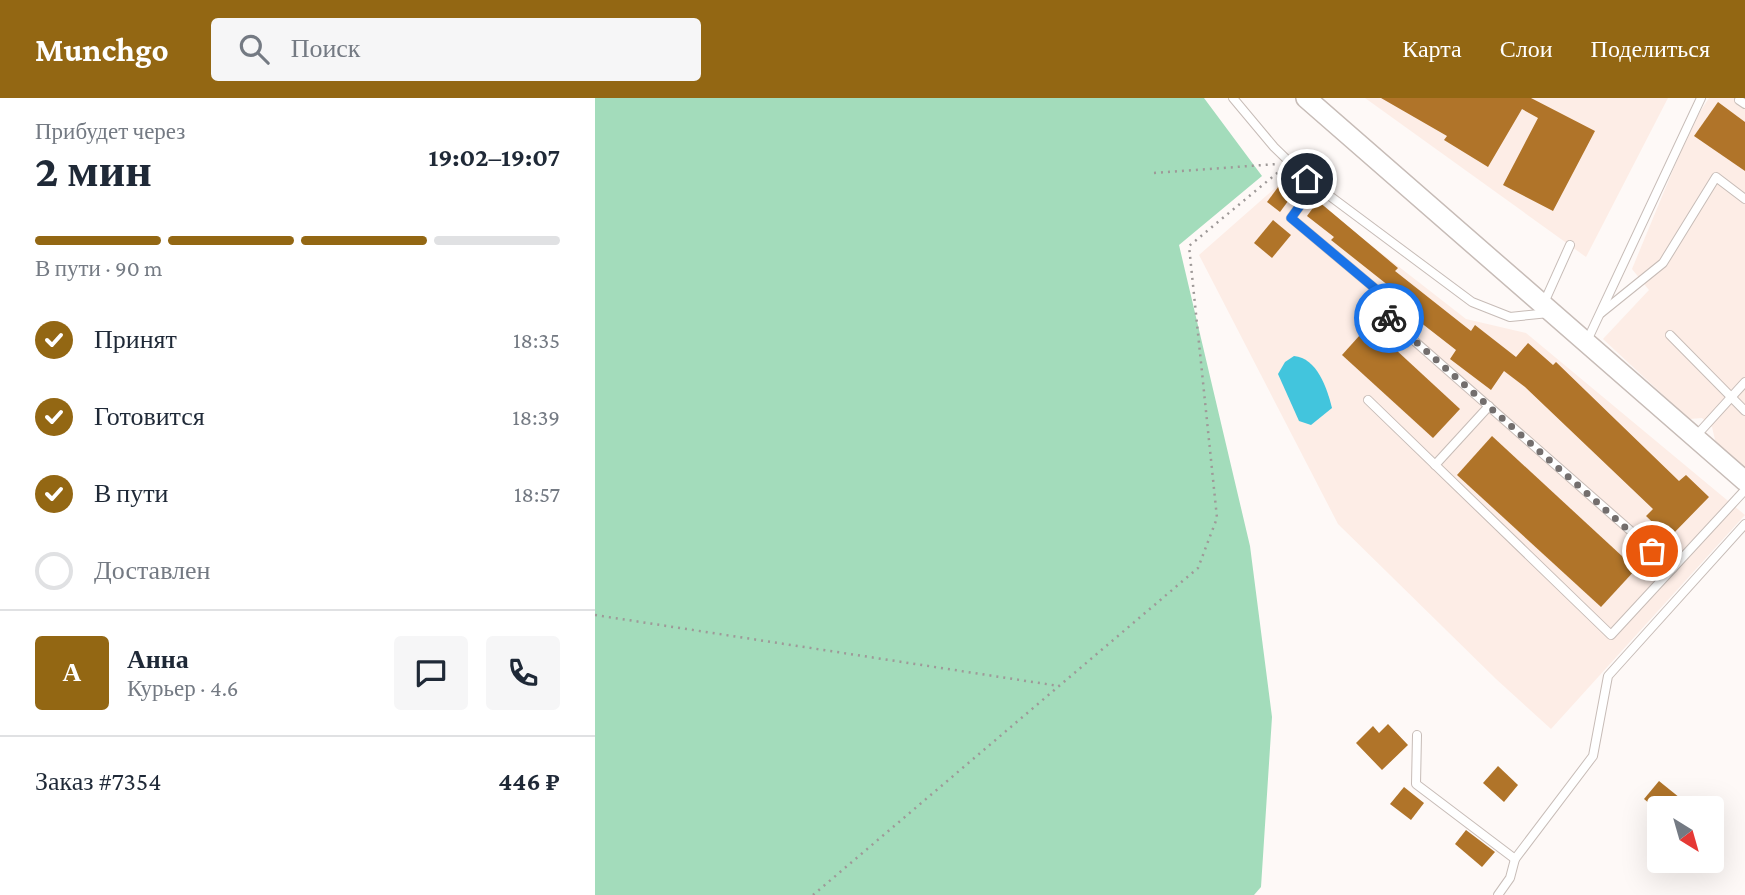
<!DOCTYPE html>
<html lang="ru">
<head>
<meta charset="utf-8">
<style>
	:root { --surface:#fff; --page:#f6f6f7; --text:#1f2937; --muted:#747a83; --line:#e0e1e3; --accent:#936713 }
	body { margin:0; font-family:"Crimson Pro",serif; background:var(--page); color:var(--text); height:100vh; display:flex; flex-direction:column; font-size:26px; white-space:nowrap }
	* { box-sizing:border-box; margin:0 }
	p { font-size:23px; color:var(--muted) }
	.icon { flex:none; width:38px; height:38px; fill:none; stroke:currentColor; stroke-width:2; stroke-linecap:round; stroke-linejoin:round }
	.map { position:relative; flex:1; overflow:hidden }
	.drawer { display:flex; flex-direction:column; background:var(--surface); width:595px }
	.drawer>* { flex:none }
	.needle { width:46px; rotate:143deg }
	.buttons { position:absolute; left:1052px; top:698px; display:grid; gap:14px }
	.buttons a { display:grid; place-items:center; width:77px; height:77px; border-radius:7px; background:var(--surface); box-shadow:0 7px 28px #0002; font-size:35px }
	.pin { position:absolute; display:grid; place-items:center; width:60px; height:60px; color:#fff; margin:-30px; border:4px solid #fff; border-radius:50%; box-shadow:0 2px 7px #0007 }
	.courier { position:absolute; display:grid; place-items:center; width:70px; height:70px; margin:-35px; border:5px solid #1a73e8; border-radius:50%; background:#fff; color:#222; box-shadow:0 2px 9px #0007 }
	.summary em { font-style:normal; font-weight:700 }
	.summary div { display:flex; flex-direction:column-reverse }
	.summary { display:flex; align-items:center; justify-content:space-between; height:119px; padding:0 35px }
	h1 { font-size:46px; font-weight:700; line-height:52px }
	.bar { display:grid; grid-template-columns:repeat(4,1fr); gap:10px 7px; align-content:center; height:84px; padding:0 35px }
	.bar i { height:9px; border-radius:5px; background:var(--line) }
	.bar .current { background:var(--accent) }
	.bar p { grid-column:span 4 }
	.line { display:flex; align-items:center; gap:18px; padding:0 35px; border-top:2px solid var(--line) }
	.line div { flex:1 }
	.round { display:grid; place-items:center; flex:none; width:74px; height:74px; border-radius:7px; background:var(--page) }
	ol { padding:0 35px; list-style:none }
	li { display:flex; align-items:center; gap:21px; height:77px }
	li p { margin-inline-start:auto }
	li .icon { padding:7px; border-radius:50%; background:var(--accent); color:#fff; stroke-width:4 }
	li:last-child { color:var(--muted) }
	li i { width:38px; height:38px; border:4px solid var(--line); border-radius:50% }
	header { display:flex; align-items:center; gap:42px; box-sizing:border-box; height:98px; padding:0 35px; background:var(--accent); color:#fff }
	header strong { font-size:33px }
	nav { display:flex; gap:38px; margin-inline-start:auto; font-size:24px }
	.search { width:490px; height:63px; background:var(--page); display:flex; align-items:center; gap:18px; box-sizing:border-box; padding:0 24px; border-radius:7px; color:var(--muted); font-size:26px }
	main { display:flex; flex:1; min-height:0 }
	.map>svg:first-child { display:block }
</style>
</head>
<body>
<header>
<strong>Munchgo</strong>
<div class="search"><svg class="icon" aria-label="search" viewBox="0 0 24 24"><circle cx="10" cy="10" r="6"/><path d="M15 15l6 6"/></svg>Поиск</div>
<nav><a>Карта</a><a>Слои</a><a>Поделиться</a></nav>
</header>
<main>
<section class="drawer">
<div class="summary"><div><h1>2 мин</h1><p>Прибудет через</p></div><em>19:02–19:07</em></div>
<div class="bar"><i class="current"></i><i class="current"></i><i class="current"></i><i></i><p>В пути · 90 m</p></div>
<ol>
<li><svg class="icon" aria-label="check" viewBox="0 0 24 24"><path d="M5 12l5 5 9-10"/></svg>Принят<p>18:35</p></li>
<li><svg class="icon" aria-label="check" viewBox="0 0 24 24"><path d="M5 12l5 5 9-10"/></svg>Готовится<p>18:39</p></li>
<li><svg class="icon" aria-label="check" viewBox="0 0 24 24"><path d="M5 12l5 5 9-10"/></svg>В пути<p>18:57</p></li>
<li><i></i>Доставлен</li>
</ol>
<div class="line" style="height:126px"><b class="round" style="background:var(--accent);color:#fff">А</b><div><b>Анна</b><p>Курьер · 4.6</p></div><a class="round"><svg class="icon" aria-label="chat" viewBox="0 0 24 24"><path d="M4 5h16v11H9l-5 4z"/></svg></a><a class="round"><svg class="icon" aria-label="phone" viewBox="0 0 24 24"><path d="M5 4h4l2 5-3 2q2 4 5 5l2-3 5 2v4C11 20 4 13 5 4z"/></svg></a></div>
<div class="line" style="height:91px"><div>Заказ #7354</div><b>446 ₽</b></div>
</section>
<div class="map">
<svg width="1150" height="797" viewBox="0 0 1150 797">
	<rect width="100%" height="100%" fill="#fef9f7"/>
	<g fill="#fdede6">
		<path d="M770,0H1073L991,159Z"/>
		<path d="M1114,0H1150V372L1121,346L1117,329L1107,320L1094,321L1008,241L1054,192L1037,171L1097,26Z"/>
		<path d="M687,84L749,126L871,221L931,235L1150,417L956,631L901,581L743,426L604,157Z"/>
	</g>
	<path fill="#a3dcbb" d="M0,0H609L667,78L584,147L655,448L677,619L666,789L659,797H0Z"/>
	<path fill="#42c5dd" d="M699,258C722,260 732,290 737,310L716,327L704,323L683,276L690,264Z"/>
	<g fill="#b07429">
		<path d="M786,0H936L1000,33L958,113L908,87L943,20L927,11L893,69L849,42L852,38Z"/>
		<path d="M1123,4L1150,24V73L1099,38Z"/>
		<path d="M689,81L702,91L685,114L672,104Z"/>
		<path d="M723,103L803,170L800,173L876,233L880,227L921,259L933,245L958,267L961,264L1084,383L1091,377L1114,399L1074,440L1051,418L1058,411L930,289L909,273L896,292L855,261L861,252L789,196L794,188L736,142L739,139L712,118Z"/>
		<path d="M678,122L696,137L677,160L659,145Z"/>
		<path d="M774,227L865,311L838,340L747,257Z"/>
		<path d="M897,338L1041,471L1006,509L862,377Z"/>
		<path d="M793,626L813,647L787,672L761,645L778,628L784,635Z"/>
		<path d="M903,668L923,687L909,704L888,685Z"/>
		<path d="M1064,683L1090,704L1084,710H1060L1049,701Z"/>
		<path d="M809,689L829,705L816,722L795,706Z"/>
		<path d="M871,732L900,754L887,769L860,746Z"/>
	</g>
	<g fill="none" stroke-linecap="round" stroke-linejoin="round">
		<g stroke="#c7bcb7" stroke-width="10">
			<g id="service">
				<path d="M638,0L679,49L712,81L877,204L915,219L954,215"/>
				<path d="M1144,2L1150,6"/>
				<path d="M720,87L696,120L783,193L775,204L1078,470"/>
				<path d="M948,207L975,147"/>
				<path d="M1006,215L1068,165L1121,79L1150,101"/>
				<path d="M1075,237L1150,313"/>
				<path d="M991,245L1106,0"/>
				<path d="M773,302L1016,537L1150,392"/>
				<path d="M1100,339L1150,284"/>
				<path d="M840,367L894,308"/>
				<path d="M822,637L821,686L920,761L998,658L1013,578L1150,426"/>
				<path d="M903,797L915,780L920,761"/>
			</g>
		</g>
		<g stroke="#c7bcb7" stroke-width="22">
			<path id="tertiary" d="M711,0L1150,383"/>
		</g>
		<g stroke="#9e9998" stroke-width="2.5" stroke-dasharray="2 5" stroke-linecap="butt">
			<path d="M559,75L682,66"/>
			<path d="M0,517L464,588"/>
			<path d="M218,797L603,470L622,420L594,148L687,71"/>
		</g>
		<use href="#service" stroke="#fff" stroke-width="8"/>
		<use href="#tertiary" stroke="#fff" stroke-width="19"/>
	</g>
	<g fill="none" stroke-linecap="round" stroke-linejoin="round">
		<path stroke="#736e6d" stroke-width="7" stroke-dasharray="0 12.6" d="M794,220L1057,453"/>
		<path stroke="#1a73e8" stroke-width="9" d="M712,81L720,87L696,120L783,193L775,204L794,220"/>
	</g>
</svg>
<div class="buttons">
<a><svg class="needle" viewBox="-14 -14 28 28"><path d="M0-13l5 13h-10z" fill="#e53935"/><path d="M0 13l5-13h-10z" fill="#747a83"/></svg></a>
</div>
<div class="pin" style="left:1057px;top:453px;background:#ea580c"><svg class="icon" aria-label="bag" viewBox="0 0 24 24"><path d="M5 8h14l-1 12H6zM9 8a3 3 0 0 1 6 0"/></svg></div>
<div class="pin" style="left:712px;top:81px;background:#1f2937"><svg class="icon" aria-label="home" viewBox="0 0 24 24"><path d="M3 11l9-7 9 7M6 9v11h12V9"/></svg></div>
<div class="courier" style="left:794px;top:220px"><svg class="icon" aria-label="bike" viewBox="0 0 24 24"><circle cx="6" cy="16" r="4"/><circle cx="18" cy="16" r="4"/><path d="M6 16l4-8h5l3 8M10 8l3 8H6M13 5h3"/></svg></div>
</div>
</main>
</body>
</html>
